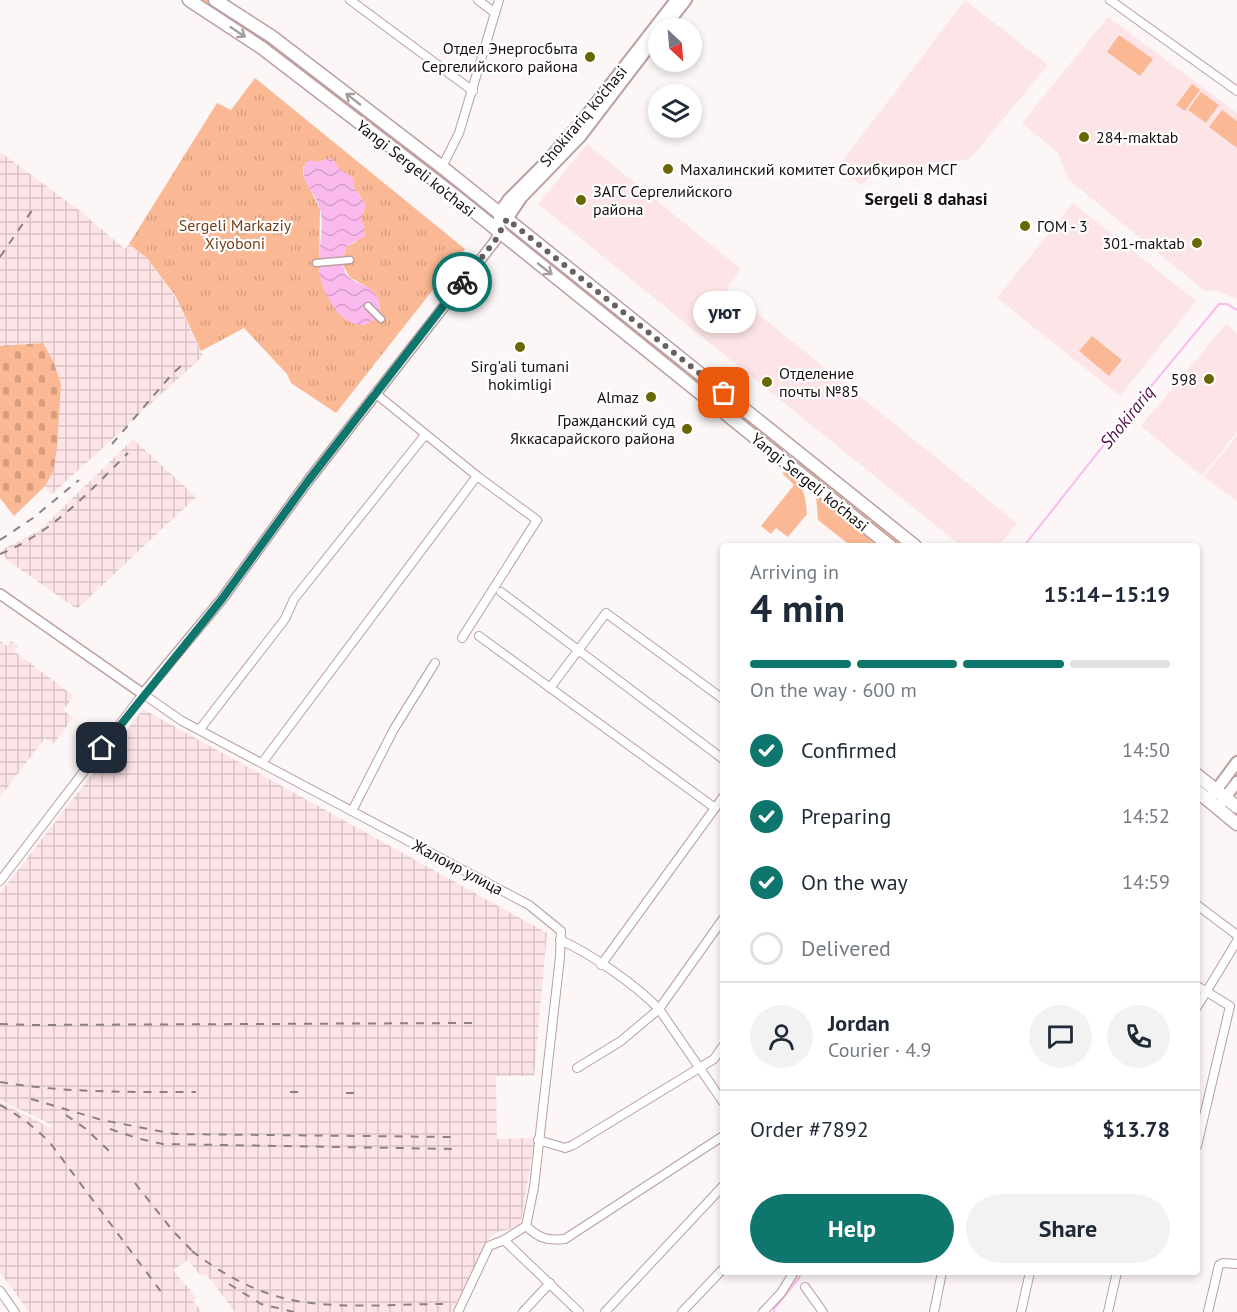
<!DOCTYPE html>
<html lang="en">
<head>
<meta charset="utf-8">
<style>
	:root { --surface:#fff; --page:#f2f2f3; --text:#1f2937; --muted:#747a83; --line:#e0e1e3; --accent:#0f766e }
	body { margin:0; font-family:"PT Sans",sans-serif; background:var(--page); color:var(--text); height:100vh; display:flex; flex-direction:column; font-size:22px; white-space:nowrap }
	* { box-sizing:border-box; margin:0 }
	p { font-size:20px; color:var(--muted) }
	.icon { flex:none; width:33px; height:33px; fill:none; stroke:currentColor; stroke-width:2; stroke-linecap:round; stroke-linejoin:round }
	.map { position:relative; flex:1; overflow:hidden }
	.panel { position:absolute; left:720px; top:543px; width:480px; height:732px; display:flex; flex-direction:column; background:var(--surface); border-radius:6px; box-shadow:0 3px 9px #0003 }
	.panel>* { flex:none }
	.needle { width:39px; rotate:154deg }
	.tools { position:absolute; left:648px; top:18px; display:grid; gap:12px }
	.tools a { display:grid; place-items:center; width:54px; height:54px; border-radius:50%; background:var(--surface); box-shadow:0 3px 9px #0003; font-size:30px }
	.pin { position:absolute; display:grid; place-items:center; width:51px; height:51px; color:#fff; margin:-26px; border-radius:12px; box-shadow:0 3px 9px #0006 }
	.courier { position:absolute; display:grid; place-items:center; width:60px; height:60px; margin:-30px; border:4px solid #0f766e; border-radius:50%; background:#fff; color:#222; box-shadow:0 2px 8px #0007 }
	.bubble { position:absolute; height:42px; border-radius:21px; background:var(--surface); box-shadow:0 3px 9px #0003; font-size:20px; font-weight:600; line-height:42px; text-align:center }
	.summary em { font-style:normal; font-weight:600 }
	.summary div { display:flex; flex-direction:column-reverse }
	.summary { display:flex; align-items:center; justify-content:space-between; height:102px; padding:0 30px }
	h1 { font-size:39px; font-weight:600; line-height:45px }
	.bar { display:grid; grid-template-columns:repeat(4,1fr); gap:9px 6px; align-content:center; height:72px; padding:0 30px }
	.bar i { height:8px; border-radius:4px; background:var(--line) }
	.bar .current { background:var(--accent) }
	.bar p { grid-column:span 4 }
	.line { display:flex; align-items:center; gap:15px; padding:0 30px; border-top:2px solid var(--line) }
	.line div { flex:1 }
	.round { display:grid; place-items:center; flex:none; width:63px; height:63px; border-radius:32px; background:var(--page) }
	ol { padding:0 30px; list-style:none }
	li { display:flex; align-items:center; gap:18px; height:66px }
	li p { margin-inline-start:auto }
	li .icon { padding:6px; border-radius:50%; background:var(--accent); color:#fff; stroke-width:4 }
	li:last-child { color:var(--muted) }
	li i { width:33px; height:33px; border:3px solid var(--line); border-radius:50% }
	.action { display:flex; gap:12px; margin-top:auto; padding:12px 30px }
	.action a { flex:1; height:69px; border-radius:36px; background:var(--accent); color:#fff; font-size:24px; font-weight:600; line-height:69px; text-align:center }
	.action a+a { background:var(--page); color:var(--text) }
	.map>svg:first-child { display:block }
</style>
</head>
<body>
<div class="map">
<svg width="1237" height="1312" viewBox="0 0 1237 1312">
	<defs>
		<pattern id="industrial-grid" width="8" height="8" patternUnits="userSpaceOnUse" patternTransform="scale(1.5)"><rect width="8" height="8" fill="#fde5e7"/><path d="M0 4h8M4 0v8" fill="none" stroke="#d8c3c5"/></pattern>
		<pattern id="cemetery-stones" width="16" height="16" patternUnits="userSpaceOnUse" patternTransform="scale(1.5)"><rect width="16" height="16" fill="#fab994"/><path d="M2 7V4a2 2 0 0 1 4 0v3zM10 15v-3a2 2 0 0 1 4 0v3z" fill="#d69e7f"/></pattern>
		<pattern id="park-tufts" width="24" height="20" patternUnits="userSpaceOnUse" patternTransform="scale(1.5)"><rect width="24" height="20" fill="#fab994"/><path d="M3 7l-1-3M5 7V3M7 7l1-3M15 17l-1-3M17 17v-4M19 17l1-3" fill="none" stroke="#d69e7f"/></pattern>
		<pattern id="water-waves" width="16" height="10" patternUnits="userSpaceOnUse" patternTransform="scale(1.5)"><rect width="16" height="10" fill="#fbbaee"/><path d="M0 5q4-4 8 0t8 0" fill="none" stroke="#d79fcb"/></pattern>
	</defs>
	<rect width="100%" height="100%" fill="#fcf6f7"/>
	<g fill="#fde5e7">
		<path d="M965,0L1048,65L970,159L879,169L861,185L838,167Z"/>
		<path d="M1108,17L1237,113V299L1216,290L1206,292L1068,179L1058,153L1022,123Z"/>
		<path d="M587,144L741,269L726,288L1017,523L998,546H961L538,204Z"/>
		<path d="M1073,203L1196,301L1120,396L997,298Z"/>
		<path d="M1226,324L1237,333V432L1202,476L1141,426Z"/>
		<path d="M1237,435V501L1204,477Z"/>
	</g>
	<g fill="url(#industrial-grid)">
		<path d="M0,152L80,211L125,249L129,244L147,258L181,306V309L203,356L51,495L45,486L53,472L43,343L0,346Z"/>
		<path d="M133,439L196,497L77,609L7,560L1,550L40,530Z"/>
		<path d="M0,641L7,646L11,641L18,646L14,651L74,696L63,710L73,718L53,744L45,738L0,797Z"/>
		<path d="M143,709L547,933L534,1076H496L497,1139L535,1138L520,1227L497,1232L486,1242L452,1312H235L206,1274L201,1276L188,1260L173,1270L196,1297L193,1301L202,1312H29L0,1272V1102L51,1128L54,1126L0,1100V893Z"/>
	</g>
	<g fill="#fab994">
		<path d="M200,0H207L272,43L365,112L488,212L486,215L301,69Z"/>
		<path d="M1119,35L1153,59L1140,76L1107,52Z"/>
		<path d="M1192,84L1200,90L1185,111L1176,105Z"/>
		<path d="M1201,92L1219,105L1206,123L1188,110Z"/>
		<path d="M1222,110L1237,121V148L1209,127Z"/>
		<path d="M520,239L685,370L682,373L518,242Z"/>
		<path d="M1092,336L1122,360L1109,376L1079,351Z"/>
		<path d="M699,381L783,449L781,452L696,384Z"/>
		<path d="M798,461L904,546H898L795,464Z"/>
		<path d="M786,472C804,486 805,492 807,514L788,537L776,528L771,534L761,526L794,485L782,473Z"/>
		<path d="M816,495L877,545L851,546L818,520Z"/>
	</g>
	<path fill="url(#cemetery-stones)" d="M43,343L53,361L61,384L57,448L53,472L45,486L14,516L0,498V346Z"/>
	<path fill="url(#park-tufts)" fill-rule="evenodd" d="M255,78L465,249L336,413L291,383L287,374L244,328L201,351L176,297L147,258L129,244L217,103L231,110ZM331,158L361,197L364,211L360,218L364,225L356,242L346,247L342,263L350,278C372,286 397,311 364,325L319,272L320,209L303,175V167Z"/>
	<path fill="url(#water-waves)" d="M331,158L342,172L347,173L354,179L353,186L366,205L361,218L364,225L365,236L346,247C343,257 341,265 346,274C353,286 374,282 379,302C381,309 379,314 375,319C371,322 368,324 363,325C338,326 320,289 319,268C318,249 325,227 320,209C316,191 294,178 308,160L318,162Z"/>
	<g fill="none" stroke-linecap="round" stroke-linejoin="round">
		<g stroke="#fbbaee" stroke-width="2">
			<path d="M1024,546L1125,418L1219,304H1227L1237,310"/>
			<path d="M774,1312V1309L799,1278L801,1272"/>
		</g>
		<g stroke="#bb9fa1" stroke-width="9">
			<g id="pedestrian">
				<path d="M316,263L350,260"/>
				<path d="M368,306L381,319"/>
			</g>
		</g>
		<g stroke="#bb9fa1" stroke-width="10">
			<g id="minor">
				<path d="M350,0L473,91"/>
				<path d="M478,0L495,13"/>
				<path d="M1110,0L1237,91"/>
				<path d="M442,167L459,133L499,0"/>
				<path d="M375,393L477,476L537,520L462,638"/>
				<path d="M501,592L723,759"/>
				<path d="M479,636L715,808"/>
				<path d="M550,688L606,613L723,699"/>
				<path d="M200,729L285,619L294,599L425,435"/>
				<path d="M262,763L477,476"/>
				<path d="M352,811L394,729L435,663"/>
				<path d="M0,881L143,694L182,721L529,905L561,931L560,957L534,1187L526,1226L504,1240L489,1246L458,1312"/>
				<path d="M1197,905L1237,935"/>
				<path d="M560,940C590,953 636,985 659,1009L723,1102"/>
				<path d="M601,965L723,797"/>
				<path d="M1197,986L1230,1006L1197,1146"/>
				<path d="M1197,1007L1237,941"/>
				<path d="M577,1068L621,1041L659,1009L723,919"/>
				<path d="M538,1140L565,1148L573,1145L714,1059L723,1046"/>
				<path d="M526,1226C539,1238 546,1241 565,1239L723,1136"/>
				<path d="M504,1240L579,1312"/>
				<path d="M805,1287L823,1312"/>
				<path d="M0,1291L15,1312"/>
				<path d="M523,1312L550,1283"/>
				<path d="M605,1312L723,1186"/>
				<path d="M682,1312L723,1269"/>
				<path d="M763,1312L781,1293L794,1272"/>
				<path d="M934,1312L942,1272"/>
				<path d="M1021,1312L1030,1272"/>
				<path d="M1108,1312L1117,1272"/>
				<path d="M1208,1312L1219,1265L1223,1263L1237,1264"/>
			</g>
		</g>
		<g stroke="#bb9fa1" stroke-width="12">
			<path id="tertiary" d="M0,594L143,694L222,599L308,481L495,241L501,229"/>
		</g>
		<g stroke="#bb9fa1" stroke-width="14">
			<g id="secondary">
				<path d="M664,28L686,0"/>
				<path d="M507,219L521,198L580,137L658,35"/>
				<path d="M499,233V213L509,199L549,159L579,125L676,0"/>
				<path d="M1209,800L1237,762"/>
				<path d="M1221,803L1237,782"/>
			</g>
		</g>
		<g stroke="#bb9fa1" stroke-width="15">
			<g id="primary">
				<path d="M189,0L262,48L455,196L890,546"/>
				<path d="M215,0L271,36L442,167L915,546"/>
				<path d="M1197,775L1237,807"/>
				<path d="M1197,791L1237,824"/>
			</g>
		</g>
		<use href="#pedestrian" stroke="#fff" stroke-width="6"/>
		<use href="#minor" stroke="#fff" stroke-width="8"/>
		<use href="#tertiary" stroke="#fff" stroke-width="9"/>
		<use href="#secondary" stroke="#fff" stroke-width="10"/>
		<use href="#primary" stroke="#fff" stroke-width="12"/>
		<g stroke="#898182" stroke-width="2" stroke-dasharray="8 8" stroke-linecap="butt">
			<path d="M0,257L35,206"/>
			<path d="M112,444L173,373L187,361"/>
			<path d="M0,540L33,518L79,480"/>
			<path d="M0,554C52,533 89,492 128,453"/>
			<path d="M0,1024L30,1025L475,1023"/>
			<path d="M0,1082C64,1093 131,1092 196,1092"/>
			<path d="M290,1092H301"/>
			<path d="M346,1093H358"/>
			<path d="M31,1099L102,1120L175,1134L453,1137"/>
			<path d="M0,1105C20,1116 36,1128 51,1144L165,1297"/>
			<path d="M66,1115L86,1129L109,1151"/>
			<path d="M110,1129L140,1139L163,1144L456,1149"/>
			<path d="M135,1183L173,1231L197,1256"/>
			<path d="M192,1251C214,1268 237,1282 264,1292C314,1312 389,1304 443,1304"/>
			<path d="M229,1284L261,1304L294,1312"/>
		</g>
	</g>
	<defs><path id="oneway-shaft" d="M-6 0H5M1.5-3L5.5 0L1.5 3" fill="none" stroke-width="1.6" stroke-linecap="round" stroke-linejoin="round" transform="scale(1.5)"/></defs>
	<g stroke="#a39f9f">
		<use href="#oneway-shaft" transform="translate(238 32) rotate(34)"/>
		<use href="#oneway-shaft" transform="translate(353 99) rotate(-142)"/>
		<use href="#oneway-shaft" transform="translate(545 269) rotate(38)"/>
	</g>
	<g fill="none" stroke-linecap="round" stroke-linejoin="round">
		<path stroke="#686061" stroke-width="6" stroke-dasharray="0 10.8" d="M462,282L495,241L507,219L724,393"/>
		<path stroke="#0f766e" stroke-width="8" d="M102,748L222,599L308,481L462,282"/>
	</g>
	<g fill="#696700" stroke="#fff" stroke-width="2">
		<circle cx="590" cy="57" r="6"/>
		<circle cx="1084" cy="137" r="6"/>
		<circle cx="668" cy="169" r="6"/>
		<circle cx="581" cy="200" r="6"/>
		<circle cx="1025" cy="226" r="6"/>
		<circle cx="1197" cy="243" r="6"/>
		<circle cx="520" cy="347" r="6"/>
		<circle cx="1209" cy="379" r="6"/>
		<circle cx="767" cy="382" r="6"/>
		<circle cx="651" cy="397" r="6"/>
		<circle cx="687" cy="429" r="6"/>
	</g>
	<g text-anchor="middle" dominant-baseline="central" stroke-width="4.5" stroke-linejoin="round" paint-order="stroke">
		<g font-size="16" fill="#190f10" stroke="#fff" text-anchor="end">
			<text x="578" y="48">Отдел Энергосбыта<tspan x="578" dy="18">Сергелийского района</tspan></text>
			<text x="1096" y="137" text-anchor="start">284-maktab</text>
			<text x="680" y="169" text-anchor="start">Махалинский комитет Сохибқирон МСГ</text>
			<text x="593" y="191" text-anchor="start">ЗАГС Сергелийского<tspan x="593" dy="18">района</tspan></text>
			<text x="1037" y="226" text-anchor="start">ГОМ - 3</text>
			<text x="1185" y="243">301-maktab</text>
			<text x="520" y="366" text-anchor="middle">Sirg'ali tumani<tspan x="520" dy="18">hokimligi</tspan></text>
			<text x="779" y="373" text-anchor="start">Отделение<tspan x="779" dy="18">почты №85</tspan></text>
			<text x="1197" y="379">598</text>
			<text x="639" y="397">Almaz</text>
			<text x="675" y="420">Гражданский суд<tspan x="675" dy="18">Яккасарайского района</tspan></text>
		</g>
		<g font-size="16" fill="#190f10" stroke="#fff">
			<text transform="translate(583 116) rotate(-50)">Shokirariq ko'chasi</text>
			<text transform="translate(416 168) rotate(38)">Yangi Sergeli ko'chasi</text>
			<text transform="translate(810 482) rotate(39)">Yangi Sergeli ko'chasi</text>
			<text transform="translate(458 867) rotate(28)">Жалоир улица</text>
		</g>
		<g font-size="16" fill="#773e1a" stroke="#fff">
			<text x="235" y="225">Sergeli Markaziy<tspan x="235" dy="18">Xiyoboni</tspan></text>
		</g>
		<g font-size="18" font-weight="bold" fill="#190f10" stroke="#fff">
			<text x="926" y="198">Sergeli 8 dahasi</text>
		</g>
		<g font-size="18" font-style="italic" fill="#57114e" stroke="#fff">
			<text transform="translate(1127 417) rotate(-51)">Shokirariq</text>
		</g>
	</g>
</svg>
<div class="tools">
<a><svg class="needle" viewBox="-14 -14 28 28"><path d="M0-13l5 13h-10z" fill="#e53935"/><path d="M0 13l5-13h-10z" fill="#747a83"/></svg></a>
<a><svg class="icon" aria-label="layers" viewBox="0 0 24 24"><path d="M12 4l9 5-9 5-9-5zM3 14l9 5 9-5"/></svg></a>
</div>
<div class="pin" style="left:724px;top:393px;background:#ea580c"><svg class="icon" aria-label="bag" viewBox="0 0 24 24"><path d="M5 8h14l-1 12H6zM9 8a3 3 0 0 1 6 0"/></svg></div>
<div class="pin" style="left:102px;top:748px;background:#1f2937"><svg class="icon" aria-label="home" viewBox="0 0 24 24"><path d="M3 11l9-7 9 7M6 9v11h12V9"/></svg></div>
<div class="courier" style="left:462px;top:282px"><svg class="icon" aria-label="bike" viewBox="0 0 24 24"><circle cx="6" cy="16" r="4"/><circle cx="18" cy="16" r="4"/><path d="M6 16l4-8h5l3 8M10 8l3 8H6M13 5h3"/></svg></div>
<div class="bubble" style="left:693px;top:291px;width:63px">уют</div>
<section class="panel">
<div class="summary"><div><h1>4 min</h1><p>Arriving in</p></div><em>15:14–15:19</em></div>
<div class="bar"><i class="current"></i><i class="current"></i><i class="current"></i><i></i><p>On the way · 600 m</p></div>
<ol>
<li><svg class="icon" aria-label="check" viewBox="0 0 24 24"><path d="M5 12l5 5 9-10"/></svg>Confirmed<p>14:50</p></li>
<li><svg class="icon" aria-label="check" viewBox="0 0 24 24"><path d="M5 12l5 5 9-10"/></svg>Preparing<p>14:52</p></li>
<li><svg class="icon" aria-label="check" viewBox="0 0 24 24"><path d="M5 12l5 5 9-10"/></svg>On the way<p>14:59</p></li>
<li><i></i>Delivered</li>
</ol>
<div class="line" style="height:108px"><a class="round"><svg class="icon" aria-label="person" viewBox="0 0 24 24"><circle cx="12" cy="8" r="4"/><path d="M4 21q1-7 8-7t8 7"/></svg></a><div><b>Jordan</b><p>Courier · 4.9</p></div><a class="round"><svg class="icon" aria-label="chat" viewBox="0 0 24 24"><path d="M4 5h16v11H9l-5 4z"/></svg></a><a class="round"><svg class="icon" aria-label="phone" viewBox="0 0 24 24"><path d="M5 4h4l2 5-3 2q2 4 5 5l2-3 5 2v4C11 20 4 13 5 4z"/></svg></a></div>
<div class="line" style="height:78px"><div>Order #7892</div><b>$13.78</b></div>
<div class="action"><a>Help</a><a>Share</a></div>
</section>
</div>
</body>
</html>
